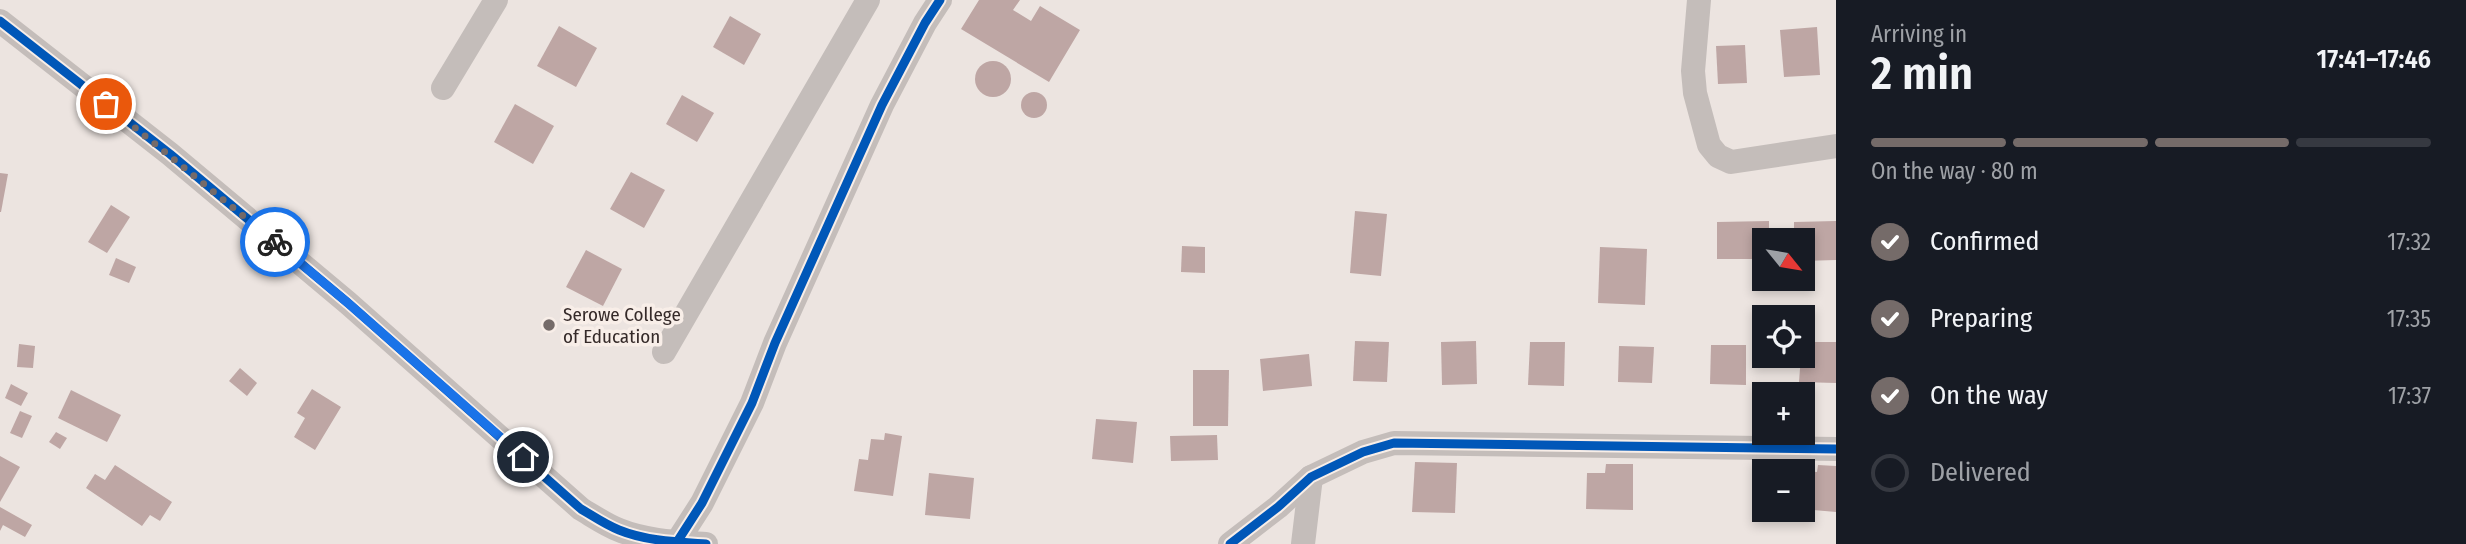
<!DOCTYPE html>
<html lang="en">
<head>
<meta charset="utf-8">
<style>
	:root { --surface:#171b24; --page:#20242c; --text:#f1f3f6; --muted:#9ea1a6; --line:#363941; --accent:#756b69 }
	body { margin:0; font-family:"Fira Sans Condensed",sans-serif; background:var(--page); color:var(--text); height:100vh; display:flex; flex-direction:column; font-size:26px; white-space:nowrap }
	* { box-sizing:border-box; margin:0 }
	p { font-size:23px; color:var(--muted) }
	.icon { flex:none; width:38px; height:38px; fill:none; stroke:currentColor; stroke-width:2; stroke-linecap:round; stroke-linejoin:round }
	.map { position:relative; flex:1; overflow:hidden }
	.sheet { display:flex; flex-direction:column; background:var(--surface); width:630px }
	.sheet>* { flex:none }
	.needle { width:46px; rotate:120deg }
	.buttons { position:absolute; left:1752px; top:228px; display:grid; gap:14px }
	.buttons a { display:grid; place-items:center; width:63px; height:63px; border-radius:0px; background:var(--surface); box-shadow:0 4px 10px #0003; font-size:35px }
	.pin { position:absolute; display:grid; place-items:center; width:60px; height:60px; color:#fff; margin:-30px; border:4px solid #fff; border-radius:50%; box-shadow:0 2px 7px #0007 }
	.courier { position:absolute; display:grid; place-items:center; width:70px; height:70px; margin:-35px; border:5px solid #1a73e8; border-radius:50%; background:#fff; color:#222; box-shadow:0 2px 9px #0007 }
	.head em { font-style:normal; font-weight:600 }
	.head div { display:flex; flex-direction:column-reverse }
	.head { display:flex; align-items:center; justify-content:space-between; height:119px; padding:0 35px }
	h1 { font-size:46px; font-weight:600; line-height:52px }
	.bar { display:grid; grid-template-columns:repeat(4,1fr); gap:10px 7px; align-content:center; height:84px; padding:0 35px }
	.bar i { height:9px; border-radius:5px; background:var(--line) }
	.bar .selected { background:var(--accent) }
	.bar p { grid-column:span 4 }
	ol { padding:0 35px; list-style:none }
	li { display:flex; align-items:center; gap:21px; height:77px }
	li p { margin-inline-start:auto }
	li .icon { padding:7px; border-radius:50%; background:var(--accent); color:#fff; stroke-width:4 }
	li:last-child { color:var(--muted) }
	li i { width:38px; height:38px; border:4px solid var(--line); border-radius:50% }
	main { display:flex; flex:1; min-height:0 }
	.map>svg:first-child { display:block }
</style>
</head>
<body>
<main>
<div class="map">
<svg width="1836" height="544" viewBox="0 0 1836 544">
	<rect width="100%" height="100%" fill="#ece4e0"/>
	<g fill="#bea6a4">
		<path d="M979,0H1020L1013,10L1031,21L1040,6L1080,30L1049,82L961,29Z"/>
		<path d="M730,16L761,34L744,65L713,47Z"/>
		<path d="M559,26L597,48L576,87L537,66Z"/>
		<path d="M1817,27L1820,75L1784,77L1780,30Z"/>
		<path d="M1745,45L1747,83L1718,84L1716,46Z"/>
		<circle cx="993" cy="79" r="18"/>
		<circle cx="1034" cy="105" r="13"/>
		<path d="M682,95L714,113L697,142L666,124Z"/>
		<path d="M515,104L554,126L533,164L494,142Z"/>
		<path d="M631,172L665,190L644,228L610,209Z"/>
		<path d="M0,173L8,174L1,212H0Z"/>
		<path d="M111,205L130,217L107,253L88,242Z"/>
		<path d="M1355,211L1387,214L1381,276L1350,273Z"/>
		<path d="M1769,221V240H1764V259H1717V222Z"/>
		<path d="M1836,221V260L1802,261V240H1794V222Z"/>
		<path d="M1182,246L1205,247V273L1181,272Z"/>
		<path d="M1600,247L1647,249L1645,305L1598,303Z"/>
		<path d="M586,250L622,269L603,306L566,287Z"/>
		<path d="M116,258L136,267L129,283L109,275Z"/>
		<path d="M1355,341L1389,342L1387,382L1353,381Z"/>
		<path d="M1476,341L1477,384L1442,385L1441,342Z"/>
		<path d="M1530,342H1565L1564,386L1528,385Z"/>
		<path d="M1802,342H1836V383L1799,382Z"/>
		<path d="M19,344L35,346L33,368L17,367Z"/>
		<path d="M1711,345H1746V385L1710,384Z"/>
		<path d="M1619,346L1654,347L1652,383L1618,382Z"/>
		<path d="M1309,354L1312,386L1263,391L1260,359Z"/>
		<path d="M240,368L257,383L247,396L229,381Z"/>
		<path d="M1193,370H1229L1228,426H1193Z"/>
		<path d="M11,384L28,393L21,406L5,398Z"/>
		<path d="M312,389L341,407L315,450L294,437L305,418L297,413Z"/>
		<path d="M71,390L121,415L107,442L58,418Z"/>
		<path d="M20,411L32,416L22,438L10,433Z"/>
		<path d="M1096,419L1137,422L1133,463L1092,459Z"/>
		<path d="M56,432L67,438L60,449L49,442Z"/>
		<path d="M885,433L902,436L893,496L854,491L859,459L868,460L871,439L884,440Z"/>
		<path d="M1217,435L1218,460L1171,461L1170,436Z"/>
		<path d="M0,456L20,467L0,502Z"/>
		<path d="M1415,462L1457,463L1455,513L1412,512Z"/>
		<path d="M1606,464H1633V510L1586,509L1587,473H1605Z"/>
		<path d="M115,465L172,502L160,521L150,515L142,526L86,488L95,474L105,480Z"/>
		<path d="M1818,465L1836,466V512L1802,509L1803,471L1817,472Z"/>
		<path d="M929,473L974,478L970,519L925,515Z"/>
		<path d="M0,507L32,525L25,537L3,525L0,531Z"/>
	</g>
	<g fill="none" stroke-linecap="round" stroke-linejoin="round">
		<g stroke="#c4bdba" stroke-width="24">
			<path d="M1699,0L1693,71L1695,93L1709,145L1718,156L1731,162L1836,146"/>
			<path d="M0,21L170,154L348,303L581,509C593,516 606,525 619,530C646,541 677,542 706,544"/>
			<path d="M443,88L496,0"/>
			<path d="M664,352L868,0"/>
			<path d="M677,542L702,503L752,403L775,343L882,105L925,23L940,0"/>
			<path d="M1230,544L1278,507L1311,477L1363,452L1394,443L1836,449"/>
			<path d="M1303,544L1311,477"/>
		</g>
		<g stroke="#f8eee8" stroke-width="13">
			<g id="cycleway">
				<path d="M0,21L170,154L348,303L581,509C593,516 606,525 619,530C646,541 677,542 706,544"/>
				<path d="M677,542L702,503L752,403L775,343L882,105L925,23L940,0"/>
				<path d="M1230,544L1278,507L1311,477L1363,452L1394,443L1836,449"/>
			</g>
		</g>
		<use href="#cycleway" stroke="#0057b8" stroke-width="9"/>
	</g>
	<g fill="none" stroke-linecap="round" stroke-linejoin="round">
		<path stroke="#756b69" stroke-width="7" stroke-dasharray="0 12.6" d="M106,104L275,242"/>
		<path stroke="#1a73e8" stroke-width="9" d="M275,242L348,303L523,457"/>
	</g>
	<circle fill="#756b69" stroke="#f8eee8" stroke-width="2.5" cx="549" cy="325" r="7"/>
	<g text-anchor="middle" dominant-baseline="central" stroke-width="7" stroke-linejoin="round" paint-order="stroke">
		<g font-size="19" fill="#352a29" stroke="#f8eee8" text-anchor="start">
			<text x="563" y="314">Serowe College<tspan x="563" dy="22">of Education</tspan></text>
		</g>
	</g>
</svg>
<div class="buttons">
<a><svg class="needle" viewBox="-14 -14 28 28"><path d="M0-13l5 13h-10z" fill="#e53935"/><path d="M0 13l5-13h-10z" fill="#9ea1a6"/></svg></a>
<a><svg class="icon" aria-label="locate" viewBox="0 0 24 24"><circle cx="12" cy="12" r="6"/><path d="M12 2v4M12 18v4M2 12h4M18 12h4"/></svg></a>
<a>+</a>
<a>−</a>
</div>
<div class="pin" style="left:106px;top:104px;background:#ea580c"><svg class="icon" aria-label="bag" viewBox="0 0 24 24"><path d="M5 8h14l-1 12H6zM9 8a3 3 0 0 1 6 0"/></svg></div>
<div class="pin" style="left:523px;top:457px;background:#1f2937"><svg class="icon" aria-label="home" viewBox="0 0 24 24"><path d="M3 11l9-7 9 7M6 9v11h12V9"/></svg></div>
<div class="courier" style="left:275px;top:242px"><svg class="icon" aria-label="bike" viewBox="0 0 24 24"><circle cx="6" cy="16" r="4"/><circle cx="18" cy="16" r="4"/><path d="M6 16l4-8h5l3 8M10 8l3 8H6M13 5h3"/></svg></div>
</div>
<section class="sheet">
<div class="head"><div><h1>2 min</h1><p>Arriving in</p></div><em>17:41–17:46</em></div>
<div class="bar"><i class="selected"></i><i class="selected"></i><i class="selected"></i><i></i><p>On the way · 80 m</p></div>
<ol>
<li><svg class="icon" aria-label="check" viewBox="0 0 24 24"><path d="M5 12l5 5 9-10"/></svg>Confirmed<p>17:32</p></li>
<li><svg class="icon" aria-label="check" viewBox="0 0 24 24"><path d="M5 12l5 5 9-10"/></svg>Preparing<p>17:35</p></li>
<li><svg class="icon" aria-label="check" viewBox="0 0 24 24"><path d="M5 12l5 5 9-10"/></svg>On the way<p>17:37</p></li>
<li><i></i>Delivered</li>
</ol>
</section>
</main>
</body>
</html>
